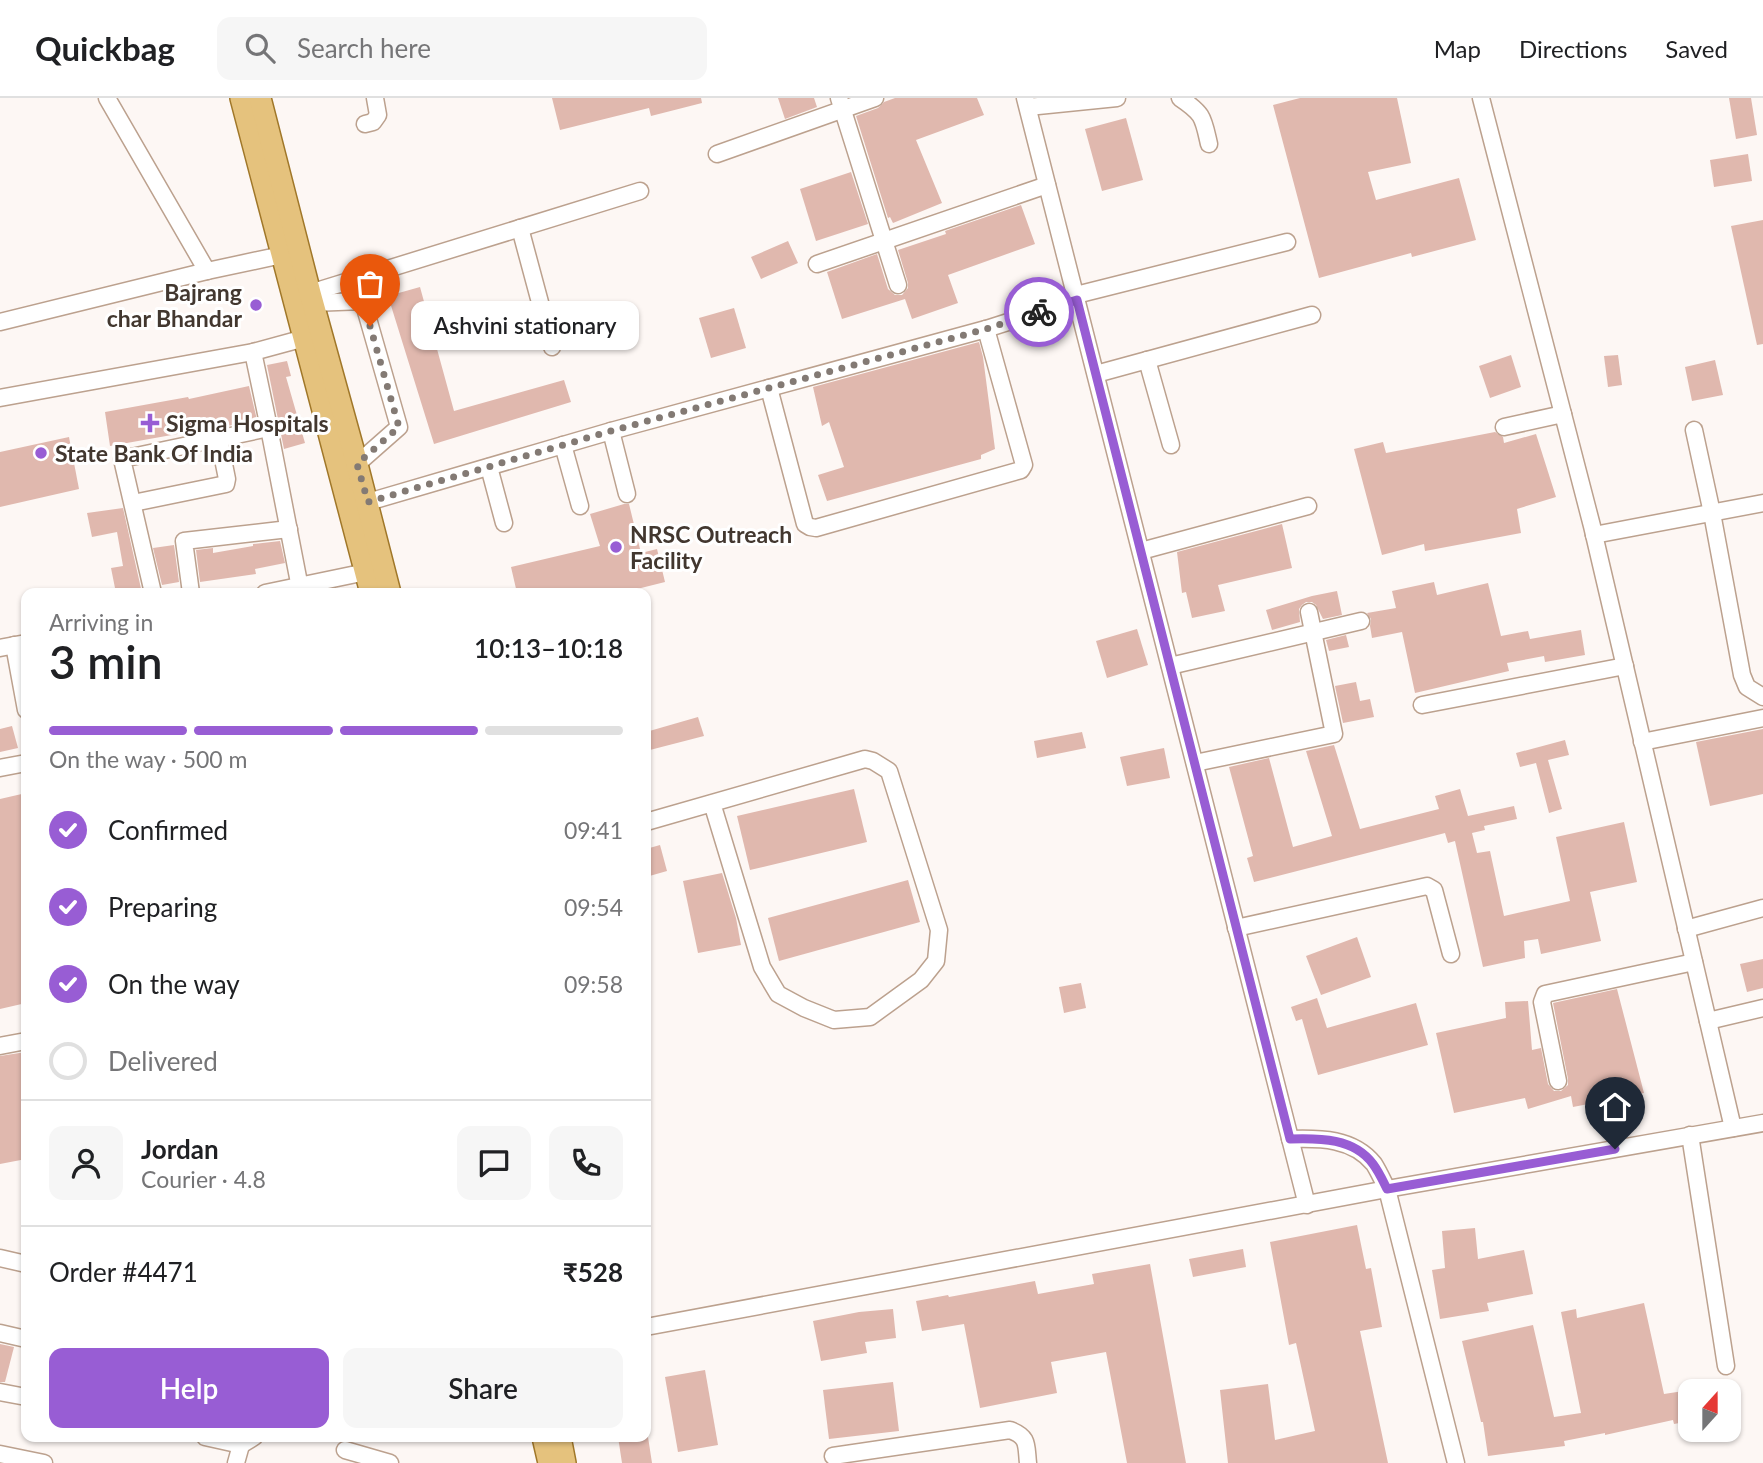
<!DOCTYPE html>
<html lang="en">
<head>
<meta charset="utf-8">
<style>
	:root { --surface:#fff; --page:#f6f6f6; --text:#202124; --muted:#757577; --line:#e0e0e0; --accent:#985dd4 }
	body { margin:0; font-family:Lato,sans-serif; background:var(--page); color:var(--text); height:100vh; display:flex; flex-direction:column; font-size:26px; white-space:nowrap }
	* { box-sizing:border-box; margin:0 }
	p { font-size:23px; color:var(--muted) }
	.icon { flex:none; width:38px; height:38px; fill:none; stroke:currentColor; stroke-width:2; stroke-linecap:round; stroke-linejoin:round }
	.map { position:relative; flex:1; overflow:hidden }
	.panel { position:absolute; left:21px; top:490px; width:630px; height:854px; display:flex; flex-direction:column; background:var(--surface); border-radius:14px; box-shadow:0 2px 5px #0004 }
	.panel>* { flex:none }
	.needle { width:46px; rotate:21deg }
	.fabs { position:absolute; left:1678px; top:1281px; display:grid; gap:14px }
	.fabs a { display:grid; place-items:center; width:63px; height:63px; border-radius:14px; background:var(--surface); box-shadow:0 2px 5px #0004; font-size:35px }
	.pin { position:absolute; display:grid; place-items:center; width:60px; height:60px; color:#fff; margin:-72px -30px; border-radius:50% 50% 50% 0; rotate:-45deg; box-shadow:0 0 7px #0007 }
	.pin .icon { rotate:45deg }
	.courier { position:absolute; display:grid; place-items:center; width:70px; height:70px; margin:-35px; border:5px solid #985dd4; border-radius:50%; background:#fff; color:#222; box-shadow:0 2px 9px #0007 }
	.bubble { position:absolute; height:49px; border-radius:14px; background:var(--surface); box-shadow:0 2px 5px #0004; font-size:23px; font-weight:600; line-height:49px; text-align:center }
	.headline em { font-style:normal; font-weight:600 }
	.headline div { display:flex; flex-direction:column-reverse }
	.headline { display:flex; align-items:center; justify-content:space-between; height:119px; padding:0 28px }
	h1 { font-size:46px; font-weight:600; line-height:52px }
	.bar { display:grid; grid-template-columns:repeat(4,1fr); gap:10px 7px; align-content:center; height:84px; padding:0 28px }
	.bar i { height:9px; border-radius:5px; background:var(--line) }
	.bar .on { background:var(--accent) }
	.bar p { grid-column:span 4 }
	.line { display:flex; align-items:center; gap:18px; padding:0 28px; border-top:2px solid var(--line) }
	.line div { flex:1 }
	.round { display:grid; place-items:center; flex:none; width:74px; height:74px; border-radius:14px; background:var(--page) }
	ol { padding:0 28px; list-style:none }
	li { display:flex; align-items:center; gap:21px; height:77px }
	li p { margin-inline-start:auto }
	li .icon { padding:7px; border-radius:50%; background:var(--accent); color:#fff; stroke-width:4 }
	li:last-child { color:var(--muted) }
	li i { width:38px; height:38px; border:4px solid var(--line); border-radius:50% }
	.cta { display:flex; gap:14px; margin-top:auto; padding:14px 28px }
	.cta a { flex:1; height:80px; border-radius:14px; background:var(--accent); color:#fff; font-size:28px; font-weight:600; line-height:80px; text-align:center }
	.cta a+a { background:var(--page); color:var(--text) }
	header { display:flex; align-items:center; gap:42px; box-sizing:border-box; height:98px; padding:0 35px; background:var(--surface); border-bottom:2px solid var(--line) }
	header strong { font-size:33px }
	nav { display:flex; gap:38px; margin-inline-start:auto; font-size:24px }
	.search { width:490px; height:63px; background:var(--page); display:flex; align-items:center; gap:18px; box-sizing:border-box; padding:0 24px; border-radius:14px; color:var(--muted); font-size:26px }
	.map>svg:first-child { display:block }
</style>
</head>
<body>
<header>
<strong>Quickbag</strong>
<div class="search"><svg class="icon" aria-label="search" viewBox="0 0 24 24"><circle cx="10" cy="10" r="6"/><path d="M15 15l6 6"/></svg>Search here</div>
<nav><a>Map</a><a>Directions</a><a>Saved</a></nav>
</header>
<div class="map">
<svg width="1763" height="1365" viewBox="0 0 1763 1365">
	<rect width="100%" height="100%" fill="#fdf7f4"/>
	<g fill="#e0b8ae">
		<path d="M552,0H701L702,5L651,18L649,10L560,32Z"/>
		<path d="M778,0H814L817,9L785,21Z"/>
		<path d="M895,0H977L984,17L916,42L942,105L893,125L890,119L888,120L856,18L878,10L884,4Z"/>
		<path d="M1300,0H1397L1411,65L1368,74L1376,102L1459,80L1476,142L1412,159L1411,155L1319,180L1273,7Z"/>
		<path d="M1729,0H1751L1757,37L1736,41Z"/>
		<path d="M1126,20L1143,82L1102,93L1085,31Z"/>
		<path d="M1748,56L1752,83L1714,89L1710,62Z"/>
		<path d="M851,74L868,126L816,143L800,91Z"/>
		<path d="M1021,107L1035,146L948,177L958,205L912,221L905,201L842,221L827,174L877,156L888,191L895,197H902L908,190V185L898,152L946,136L945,133Z"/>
		<path d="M1763,122V246L1757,247L1731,128Z"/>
		<path d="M788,143L798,165L761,181L751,159Z"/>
		<path d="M420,189L454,313L564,282L571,304L434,346L388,198Z"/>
		<path d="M734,210L746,250L711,260L699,220Z"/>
		<path d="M979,244L983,259L995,351L981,357V361L827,403L818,377L844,369L829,324L822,328L813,289Z"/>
		<path d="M1511,257L1521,289L1490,300L1479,268Z"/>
		<path d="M1618,257L1622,287L1608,289L1604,258Z"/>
		<path d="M1715,262L1723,297L1692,303L1685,269Z"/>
		<path d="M287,263L291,278L286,279L305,345L284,351L267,267Z"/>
		<path d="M249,288L257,322L212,331L211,330L110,348L105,314L188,299L189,301Z"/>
		<path d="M1495,334L1503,339L1504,345L1536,336L1556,399L1517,411L1521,435L1425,453L1424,446L1382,457L1354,351L1383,344L1386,355Z"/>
		<path d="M69,339L79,391L0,409V354Z"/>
		<path d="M624,406H629L641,455L657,451L665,484L621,495H517L511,469L600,448L590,416Z"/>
		<path d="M123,410L142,495H116L111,470L123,468L117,434L92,439L87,415Z"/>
		<path d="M1282,426L1292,470L1218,487L1225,513L1192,520L1186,494L1182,495L1177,454Z"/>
		<path d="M280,443L285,465L255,471L256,476L200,484L196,452L213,450V455L253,448V446Z"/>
		<path d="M174,447L179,484L162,487L153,450Z"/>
		<path d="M1434,484L1437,497L1488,485L1501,538L1528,533L1530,541L1581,532L1585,557L1545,564L1544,558L1507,565L1509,573L1415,595L1402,534L1372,540L1370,528L1371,521L1367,515L1396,510L1392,493Z"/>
		<path d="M1337,493L1342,517L1323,521L1316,507L1312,504H1306L1302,507L1299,511L1300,524L1272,532L1266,512L1312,498Z"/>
		<path d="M1137,531L1148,567L1107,580L1096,543Z"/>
		<path d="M1346,537L1349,549L1329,553L1326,542Z"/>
		<path d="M1356,584L1360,603L1370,601L1374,619L1343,625L1335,588Z"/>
		<path d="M698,619L704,638L646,653V634Z"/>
		<path d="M12,628L18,650L0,654V631Z"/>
		<path d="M1763,631V696L1710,708L1696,644Z"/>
		<path d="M1082,634L1086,650L1037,660L1034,643Z"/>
		<path d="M1565,642L1569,657L1548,662L1562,711L1549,715L1536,665L1520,669L1516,655Z"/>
		<path d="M1334,647L1360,731L1439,711L1435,698L1460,691L1468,718L1514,708L1517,721L1484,728L1485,732L1472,735L1477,755L1490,753L1504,818L1570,803L1556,739L1624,724L1637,784L1590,794L1601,843L1541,856L1538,841L1524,843L1525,860L1483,869L1455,743L1448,745L1445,735L1254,784L1247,760L1253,758L1229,669L1269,660L1293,749L1332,738L1306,653Z"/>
		<path d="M1164,650L1170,680L1127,688L1120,659Z"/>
		<path d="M854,691L867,744L750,772L737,718Z"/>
		<path d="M26,695V905L0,911V701Z"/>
		<path d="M660,747L667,773L646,779V751Z"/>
		<path d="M722,775L736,820L741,847L698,855L683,783Z"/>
		<path d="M908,782L920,824L779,863L768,820Z"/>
		<path d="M1357,839L1371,879L1321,897L1306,858Z"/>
		<path d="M1763,861V890L1747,894L1740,866Z"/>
		<path d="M1081,885L1086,910L1064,915L1059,889Z"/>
		<path d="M1617,891L1644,995L1573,1009L1571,998L1528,1011L1525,1000L1454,1015L1436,935L1506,920L1505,904L1528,903L1532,952L1541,950L1548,986L1554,993H1561L1568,987V981L1553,905Z"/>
		<path d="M1317,900L1327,930L1416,905L1428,947L1318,977L1302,921L1296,923L1291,909Z"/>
		<path d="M26,954V1061L0,1066V958Z"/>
		<path d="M1357,1127L1366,1171L1371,1170L1382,1229L1360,1233L1388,1365H1228L1220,1292L1268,1286L1275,1342L1315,1333L1296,1245L1289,1247L1270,1144Z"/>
		<path d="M1475,1130L1478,1161L1524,1152L1533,1196L1487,1205L1489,1213L1440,1221L1432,1172L1445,1170L1442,1133Z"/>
		<path d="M1243,1151L1246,1169L1193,1179L1189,1161Z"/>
		<path d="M1150,1166L1186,1365H1127L1106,1254L1051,1264L1057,1295L980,1310L964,1226L922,1233L916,1203L948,1197L949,1199L1035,1183L1038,1196L1094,1186L1092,1176Z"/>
		<path d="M1644,1205L1664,1296L1690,1292V1323L1674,1326L1673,1322L1605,1337V1335L1564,1343L1565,1348L1488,1358L1483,1324H1481L1462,1243L1533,1227L1554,1319L1581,1315L1561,1214L1576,1211L1577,1220Z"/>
		<path d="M893,1211L896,1240L865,1244L867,1255L821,1263L813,1223L859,1214Z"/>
		<path d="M0,1246L14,1249L5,1284H0Z"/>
		<path d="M705,1272L718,1347L678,1354L665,1279Z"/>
		<path d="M893,1284L899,1333L829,1341L823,1292Z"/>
		<path d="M618,1339H648L652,1365H622Z"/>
	</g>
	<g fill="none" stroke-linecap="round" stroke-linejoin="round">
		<g stroke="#bca18e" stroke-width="19">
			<g id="minor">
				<path d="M107,0L207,173"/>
				<path d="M839,0L898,187"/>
				<path d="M1025,0L1307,1107"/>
				<path d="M1180,0C1204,16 1203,20 1209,46"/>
				<path d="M1481,0L1592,428L1733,1030"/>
				<path d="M1028,9L1117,0"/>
				<path d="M365,26L373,24L378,17L375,0"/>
				<path d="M717,56L875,0"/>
				<path d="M520,130L552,249"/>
				<path d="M817,166L1047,87"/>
				<path d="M310,195L640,93"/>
				<path d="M1076,197L1287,144"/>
				<path d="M312,205L363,203L399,329L357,366"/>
				<path d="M0,224L207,173L282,157"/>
				<path d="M253,254L269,330L301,495"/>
				<path d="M1147,262L1171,347"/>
				<path d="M1096,276L1312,217"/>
				<path d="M769,290L805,426L810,429L816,430L1021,372L1024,367L986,231"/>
				<path d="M0,300L253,254L312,238"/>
				<path d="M1504,329L1563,316"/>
				<path d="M1694,332L1712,415L1742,577L1747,589L1763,599"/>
				<path d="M611,333L627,396"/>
				<path d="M563,347L580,408"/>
				<path d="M489,369L504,425"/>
				<path d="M368,404L611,333L986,231L1077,202"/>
				<path d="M133,405L226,386L227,381L219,341"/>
				<path d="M1594,437L1763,405"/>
				<path d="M1141,453L1308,408"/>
				<path d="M153,495L122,361L269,330"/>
				<path d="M191,495L184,443L289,431"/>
				<path d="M265,495L366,474"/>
				<path d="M14,547L26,612"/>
				<path d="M0,550L26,545"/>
				<path d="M1170,568L1361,523"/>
				<path d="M1422,607L1625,568"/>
				<path d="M1642,644L1763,620"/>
				<path d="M1195,665L1334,636L1309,514"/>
				<path d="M0,670L26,665"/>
				<path d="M646,724L865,661L873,663L889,673L939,832L936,863L921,882L870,919L834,922L804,910L778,896L762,869L712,705"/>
				<path d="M1236,830L1427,788L1434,792L1451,856"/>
				<path d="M1686,831L1763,810"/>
				<path d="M1708,923L1763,910"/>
				<path d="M0,948L26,943"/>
				<path d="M1558,983L1542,904L1545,896L1694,864"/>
				<path d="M1690,1037L1726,1268"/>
				<path d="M1290,1041C1320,1040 1353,1040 1374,1066C1379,1074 1383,1083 1387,1091L1456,1365"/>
				<path d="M0,1160L26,1166"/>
				<path d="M646,1229L1387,1091L1763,1025"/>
				<path d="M0,1235L26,1241"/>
				<path d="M0,1294L26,1299"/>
				<path d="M205,1339L241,1347L254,1339"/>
				<path d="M345,1352L390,1365"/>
				<path d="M0,1356L44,1365"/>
				<path d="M833,1358L1010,1332C1029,1339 1026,1347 1028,1365"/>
				<path d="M236,1365L241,1347"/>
			</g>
		</g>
		<g stroke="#a07729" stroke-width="24">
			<g id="major">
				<path d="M241,0L371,495"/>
				<path d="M260,0L310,195L353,351L390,495"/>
				<path d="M543,1339L549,1365"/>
				<path d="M560,1339L565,1365"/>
			</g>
		</g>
		<use href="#minor" stroke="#fff" stroke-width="16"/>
		<use href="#major" stroke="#e5c27d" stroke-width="21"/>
	</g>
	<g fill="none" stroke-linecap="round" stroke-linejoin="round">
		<path stroke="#837a74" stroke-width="7" stroke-dasharray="0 12.6" d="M370,228L399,329L357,366L368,404L611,333L986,231L1039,214"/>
		<path stroke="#985dd4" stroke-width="9" d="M1039,214L1077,202L1290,1041C1320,1040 1354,1040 1373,1066C1379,1074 1383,1083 1387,1091L1615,1051"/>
	</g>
	<g fill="#985dd4" stroke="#fff" stroke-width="2.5">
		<circle cx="256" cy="207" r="7"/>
		<path d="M146.5 314.5h7v7h7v7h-7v7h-7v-7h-7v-7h7z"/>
		<circle cx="41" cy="355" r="7"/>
		<circle cx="616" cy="449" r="7"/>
	</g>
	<g text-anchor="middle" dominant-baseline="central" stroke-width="6" stroke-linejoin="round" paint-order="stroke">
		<g font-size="23" font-weight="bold" fill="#42372f" stroke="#fff" text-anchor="start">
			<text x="242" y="194" text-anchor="end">Bajrang<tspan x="242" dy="26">char Bhandar</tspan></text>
			<text x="166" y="325">Sigma Hospitals</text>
			<text x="55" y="355">State Bank Of India</text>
			<text x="630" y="436">NRSC Outreach<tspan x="630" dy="26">Facility</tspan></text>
		</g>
	</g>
</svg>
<div class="fabs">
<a><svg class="needle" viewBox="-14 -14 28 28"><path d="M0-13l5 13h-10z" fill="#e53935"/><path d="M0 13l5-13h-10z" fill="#757577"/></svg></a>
</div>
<div class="pin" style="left:370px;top:228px;background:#ea580c"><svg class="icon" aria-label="bag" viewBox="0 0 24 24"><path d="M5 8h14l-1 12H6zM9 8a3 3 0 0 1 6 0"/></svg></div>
<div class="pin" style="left:1615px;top:1051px;background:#1f2937"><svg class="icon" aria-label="home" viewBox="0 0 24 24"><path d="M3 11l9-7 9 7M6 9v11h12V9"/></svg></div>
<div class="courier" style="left:1039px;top:214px"><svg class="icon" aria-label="bike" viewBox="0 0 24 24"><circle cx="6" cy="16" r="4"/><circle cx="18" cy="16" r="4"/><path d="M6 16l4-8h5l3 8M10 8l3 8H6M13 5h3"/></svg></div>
<div class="bubble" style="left:411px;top:203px;width:228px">Ashvini stationary</div>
<section class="panel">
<div class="headline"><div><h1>3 min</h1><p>Arriving in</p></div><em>10:13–10:18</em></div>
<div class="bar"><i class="on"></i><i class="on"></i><i class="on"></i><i></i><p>On the way · 500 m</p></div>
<ol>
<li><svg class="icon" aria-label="check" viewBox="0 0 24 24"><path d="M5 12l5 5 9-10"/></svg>Confirmed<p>09:41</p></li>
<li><svg class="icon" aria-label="check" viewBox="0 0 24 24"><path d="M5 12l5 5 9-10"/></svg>Preparing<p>09:54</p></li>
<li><svg class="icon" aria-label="check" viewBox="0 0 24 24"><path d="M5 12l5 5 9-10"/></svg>On the way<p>09:58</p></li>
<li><i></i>Delivered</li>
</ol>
<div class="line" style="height:126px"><a class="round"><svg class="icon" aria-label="person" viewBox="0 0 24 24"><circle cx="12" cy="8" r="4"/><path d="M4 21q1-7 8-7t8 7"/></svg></a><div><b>Jordan</b><p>Courier · 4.8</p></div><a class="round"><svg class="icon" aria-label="chat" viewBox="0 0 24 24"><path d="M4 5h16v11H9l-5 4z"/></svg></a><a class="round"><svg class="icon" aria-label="phone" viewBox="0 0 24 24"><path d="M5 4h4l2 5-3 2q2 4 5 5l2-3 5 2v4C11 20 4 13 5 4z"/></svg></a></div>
<div class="line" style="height:91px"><div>Order #4471</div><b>₹528</b></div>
<div class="cta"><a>Help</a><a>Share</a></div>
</section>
</div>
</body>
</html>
